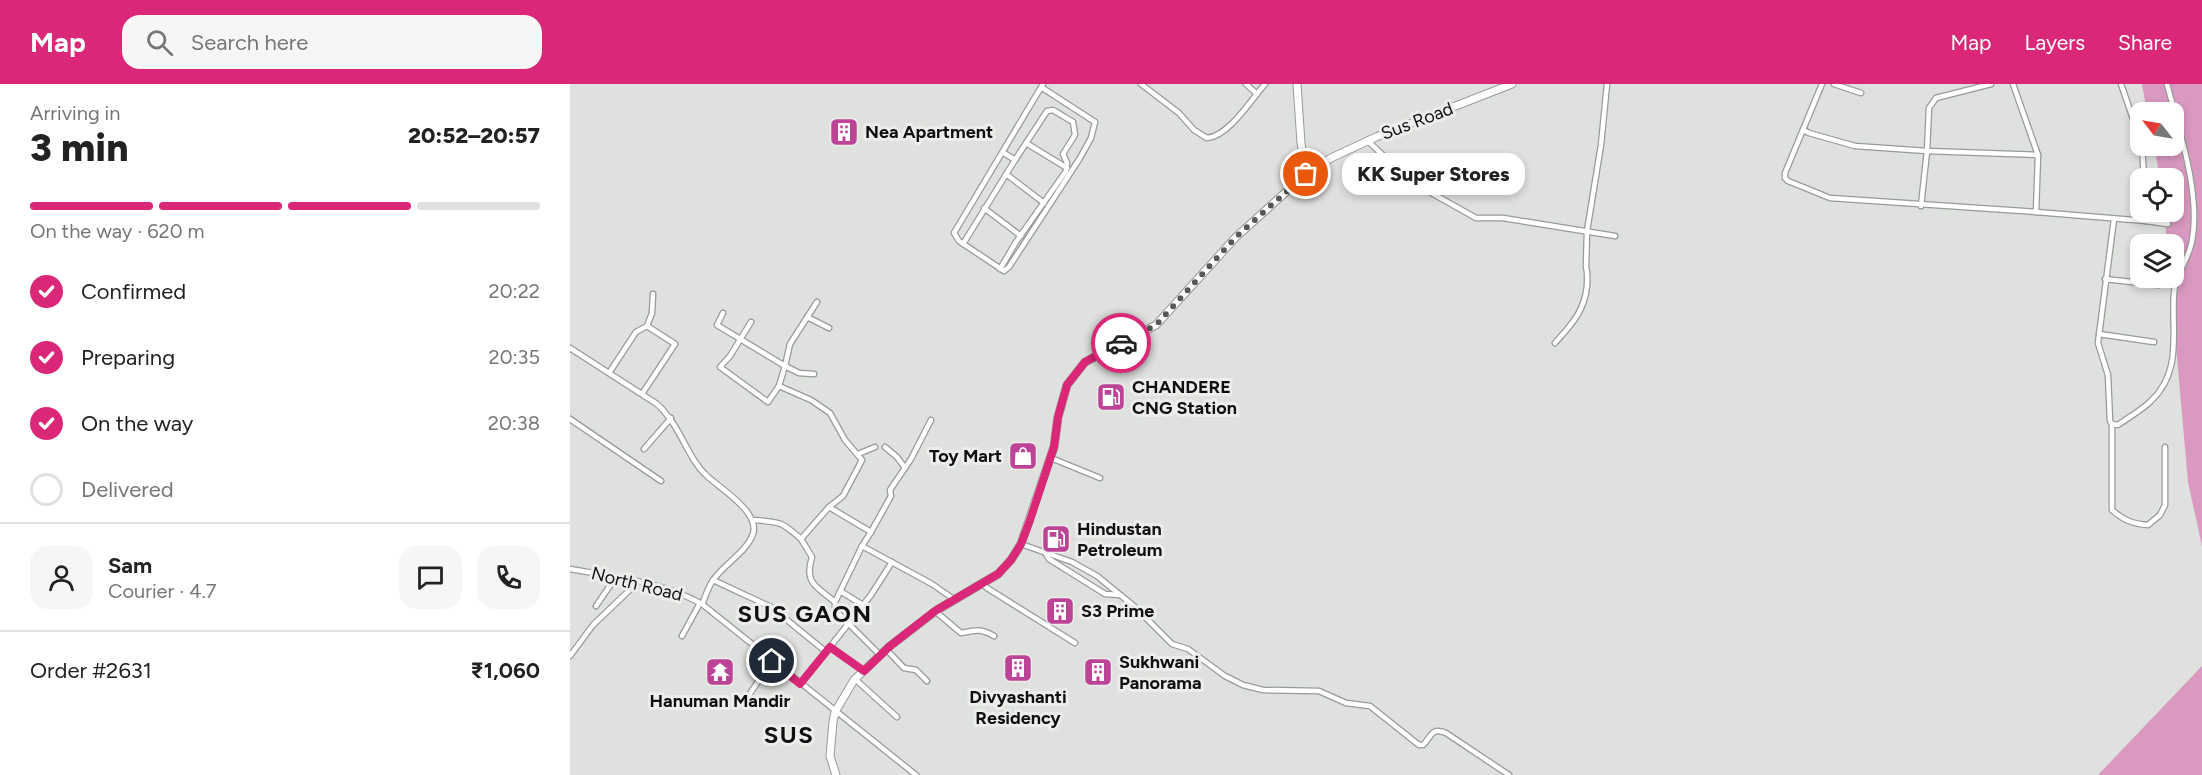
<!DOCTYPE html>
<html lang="en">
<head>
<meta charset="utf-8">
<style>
	:root { --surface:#fff; --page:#f6f6f6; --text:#222; --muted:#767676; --line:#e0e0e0; --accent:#db2777 }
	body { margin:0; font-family:Figtree,sans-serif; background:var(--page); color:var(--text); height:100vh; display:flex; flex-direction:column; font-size:22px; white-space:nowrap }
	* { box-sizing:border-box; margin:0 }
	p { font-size:20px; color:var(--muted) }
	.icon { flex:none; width:33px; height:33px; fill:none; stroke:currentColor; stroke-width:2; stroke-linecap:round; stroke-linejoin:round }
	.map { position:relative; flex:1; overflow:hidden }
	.drawer { display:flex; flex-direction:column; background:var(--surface); width:570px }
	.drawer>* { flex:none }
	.needle { width:39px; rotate:301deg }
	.fabs { position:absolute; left:1560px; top:18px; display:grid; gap:12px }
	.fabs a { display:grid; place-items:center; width:54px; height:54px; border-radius:12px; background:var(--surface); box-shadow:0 3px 9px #0003; font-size:30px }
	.pin { position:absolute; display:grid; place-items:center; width:51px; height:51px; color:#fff; margin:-26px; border:3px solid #fff; border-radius:50%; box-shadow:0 2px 6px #0007 }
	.courier { position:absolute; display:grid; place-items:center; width:60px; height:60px; margin:-30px; border:4px solid #db2777; border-radius:50%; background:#fff; color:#222; box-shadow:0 2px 8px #0007 }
	.bubble { position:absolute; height:42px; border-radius:18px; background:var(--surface); box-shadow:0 3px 9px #0003; font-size:20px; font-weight:800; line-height:42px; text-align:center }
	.overview em { font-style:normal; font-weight:800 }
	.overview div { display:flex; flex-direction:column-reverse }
	.overview { display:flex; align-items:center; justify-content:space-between; height:102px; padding:0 30px }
	h1 { font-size:39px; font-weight:800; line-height:45px }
	.bar { display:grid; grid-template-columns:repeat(4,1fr); gap:9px 6px; align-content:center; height:72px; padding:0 30px }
	.bar i { height:8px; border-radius:4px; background:var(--line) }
	.bar .active { background:var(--accent) }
	.bar p { grid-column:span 4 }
	.line { display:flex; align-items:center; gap:15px; padding:0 30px; border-top:2px solid var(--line) }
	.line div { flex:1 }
	.round { display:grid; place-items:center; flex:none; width:63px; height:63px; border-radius:18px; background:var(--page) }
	ol { padding:0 30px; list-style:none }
	li { display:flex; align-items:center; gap:18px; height:66px }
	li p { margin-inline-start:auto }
	li .icon { padding:6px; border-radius:50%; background:var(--accent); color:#fff; stroke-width:4 }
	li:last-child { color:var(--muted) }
	li i { width:33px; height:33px; border:3px solid var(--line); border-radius:50% }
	header { display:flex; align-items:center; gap:36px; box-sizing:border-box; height:84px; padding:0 30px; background:var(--accent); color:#fff }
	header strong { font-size:28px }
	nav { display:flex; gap:33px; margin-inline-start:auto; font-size:21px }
	.search { width:420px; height:54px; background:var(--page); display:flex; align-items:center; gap:15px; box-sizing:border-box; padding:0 21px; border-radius:18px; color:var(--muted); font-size:22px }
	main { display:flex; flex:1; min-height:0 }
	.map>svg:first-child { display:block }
</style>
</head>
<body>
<header>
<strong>Map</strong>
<div class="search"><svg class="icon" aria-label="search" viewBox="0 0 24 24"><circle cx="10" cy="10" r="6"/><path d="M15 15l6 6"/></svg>Search here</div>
<nav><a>Map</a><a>Layers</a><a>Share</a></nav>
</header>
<main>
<section class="drawer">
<div class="overview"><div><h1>3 min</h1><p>Arriving in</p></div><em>20:52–20:57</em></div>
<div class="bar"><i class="active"></i><i class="active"></i><i class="active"></i><i></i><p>On the way · 620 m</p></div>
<ol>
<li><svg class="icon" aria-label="check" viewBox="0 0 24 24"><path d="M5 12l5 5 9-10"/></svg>Confirmed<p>20:22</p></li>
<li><svg class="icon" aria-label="check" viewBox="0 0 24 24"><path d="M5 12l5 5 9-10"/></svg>Preparing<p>20:35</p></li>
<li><svg class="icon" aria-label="check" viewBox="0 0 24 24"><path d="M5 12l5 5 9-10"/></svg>On the way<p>20:38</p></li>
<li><i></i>Delivered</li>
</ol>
<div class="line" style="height:108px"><a class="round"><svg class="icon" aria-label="person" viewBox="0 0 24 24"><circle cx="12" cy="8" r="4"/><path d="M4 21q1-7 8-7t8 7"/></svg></a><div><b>Sam</b><p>Courier · 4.7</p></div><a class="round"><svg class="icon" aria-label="chat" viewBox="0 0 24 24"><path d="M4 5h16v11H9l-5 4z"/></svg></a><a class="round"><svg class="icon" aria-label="phone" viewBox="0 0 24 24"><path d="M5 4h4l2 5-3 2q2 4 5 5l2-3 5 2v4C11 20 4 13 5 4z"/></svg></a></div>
<div class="line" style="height:78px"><div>Order #2631</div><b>₹1,060</b></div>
</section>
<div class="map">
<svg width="1632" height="691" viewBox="0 0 1632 691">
	<rect width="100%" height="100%" fill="#dee1dd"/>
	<g fill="#da99c0">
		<path d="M1572,0H1632V462L1618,398L1600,194H1604V160H1597L1594,128H1604V94H1590L1584,62H1604V28H1577Z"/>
		<path d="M1632,582V691H1528Z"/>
	</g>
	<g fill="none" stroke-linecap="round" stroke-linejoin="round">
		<g stroke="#979b97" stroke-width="7">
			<g id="street">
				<path d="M571,0L609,29L624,46L637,54C659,52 681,16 695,0"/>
				<path d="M676,0L687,10"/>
				<path d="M1252,0L1215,89V94L1218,97L1260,114L1466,128L1468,71L1443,0"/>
				<path d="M1264,0L1291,9"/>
				<path d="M1551,0L1570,55"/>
				<path d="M471,3L525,38L521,54L510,74L439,183L434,187L389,157L384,149L473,0"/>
				<path d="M1233,46L1239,49L1285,62L1357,67L1468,71"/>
				<path d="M798,57L840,97L906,134H933L1045,152"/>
				<path d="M456,59L497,84"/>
				<path d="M1572,62L1574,94"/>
				<path d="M436,90L474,119"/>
				<path d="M1351,122L1357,67L1359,24L1366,14L1421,0"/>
				<path d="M414,124L451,152"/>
				<path d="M1466,128L1576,137V128"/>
				<path d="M1544,135L1528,259L1538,291L1540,337L1542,340L1548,341C1559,333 1572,326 1581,317C1613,287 1601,247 1604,209C1605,190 1619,175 1622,157C1631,110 1609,46 1597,0"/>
				<path d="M1576,137L1598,140"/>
				<path d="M393,160L445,76L434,69"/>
				<path d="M430,185L446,158L496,87L497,79L493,70L505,51L503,38L483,26L477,27L445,76"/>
				<path d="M1535,195L1588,201"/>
				<path d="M153,229L147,241L215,282L220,260L247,218"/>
				<path d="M237,233L259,244"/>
				<path d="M181,238L160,272L150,283L198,318L209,302L215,282L229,289L244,290"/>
				<path d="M77,242L82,229L83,210"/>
				<path d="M1529,250L1584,258"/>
				<path d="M985,259C1002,240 1014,228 1017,202C1017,195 1018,189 1016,183L1017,147L1031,61L1037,0"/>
				<path d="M0,264L87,320C111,342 117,374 137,392C151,405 190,428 183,450C176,469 155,479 144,495C138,502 136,512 132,520"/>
				<path d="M39,289L66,248L77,242L105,260L72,310"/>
				<path d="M209,302L241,316L260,329L275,356L292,376L273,412L259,423"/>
				<path d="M0,335L91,397"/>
				<path d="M1542,340V426C1553,436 1563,440 1578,441L1590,431L1595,421V363"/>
				<path d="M315,363L327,373L335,384"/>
				<path d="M74,365L101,334"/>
				<path d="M288,370L305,363"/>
				<path d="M481,374L530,394"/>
				<path d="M183,436C210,438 211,437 231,455L259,423L301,448L292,462L362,500L385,516"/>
				<path d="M301,448L321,412L320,406L341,375L361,336"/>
				<path d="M231,455L242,473C234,500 246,502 265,518"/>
				<path d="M451,460L502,478L527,492L565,523L602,560L618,565L655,592L673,601L693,606L749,607L776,619L800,622L849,661H853C862,652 861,643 876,649L939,691"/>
				<path d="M292,462L265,518V526L310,571"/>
				<path d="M476,470L479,475L535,510L550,511"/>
				<path d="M0,485C45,493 92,498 132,520L346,691"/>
				<path d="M143,496L201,523L255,567"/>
				<path d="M413,500L417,504L505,559"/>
				<path d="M270,507L293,521"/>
				<path d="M26,522L46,493"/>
				<path d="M365,527L391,549C405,546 411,544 424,552"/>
				<path d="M112,552L130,519"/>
				<path d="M260,563L301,511L322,478"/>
				<path d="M316,565L334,584L346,586L357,597"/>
				<path d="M0,572L23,541L68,498"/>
				<path d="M285,595L327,633"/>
				<path d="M230,600L260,563L294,587"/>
				<path d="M173,620L202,577"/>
			</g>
		</g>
		<g stroke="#979b97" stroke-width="9">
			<g id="secondary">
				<path d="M727,0L731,59L736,90"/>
				<path d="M266,691L260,672L263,638L265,628L284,596L320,562L367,526L428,490L441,476L451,460L484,363L488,333L497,301L515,278L586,241L666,153L736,90L761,74L806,53L942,0"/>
			</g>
		</g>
		<use href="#street" stroke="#fff" stroke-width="4.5"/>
		<use href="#secondary" stroke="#fff" stroke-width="7"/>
	</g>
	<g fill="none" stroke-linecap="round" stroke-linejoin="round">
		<path stroke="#575856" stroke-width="6" stroke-dasharray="0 10.8" d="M551,259L586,241L666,153L736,90"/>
		<path stroke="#db2777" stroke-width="8" d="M202,577L230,600L260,563L294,587L320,562L365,527L428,490L441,476L451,460L460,436L484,363L488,333L497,301L515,278L551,259"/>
	</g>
	<defs>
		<g id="building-square" transform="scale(1.5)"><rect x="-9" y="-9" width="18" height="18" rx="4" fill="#bd4396" stroke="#ebeeea"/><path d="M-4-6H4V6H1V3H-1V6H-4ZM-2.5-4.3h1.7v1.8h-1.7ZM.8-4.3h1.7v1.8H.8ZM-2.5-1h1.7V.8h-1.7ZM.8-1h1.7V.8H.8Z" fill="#fff"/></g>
		<g id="fuel-square" transform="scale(1.5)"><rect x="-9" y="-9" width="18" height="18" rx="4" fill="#bd4396" stroke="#ebeeea"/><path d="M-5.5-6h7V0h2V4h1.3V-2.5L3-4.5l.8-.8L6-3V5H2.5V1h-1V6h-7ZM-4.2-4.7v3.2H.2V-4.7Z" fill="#fff"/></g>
		<g id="shop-square" transform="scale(1.5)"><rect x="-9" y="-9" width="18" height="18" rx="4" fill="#bd4396" stroke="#ebeeea"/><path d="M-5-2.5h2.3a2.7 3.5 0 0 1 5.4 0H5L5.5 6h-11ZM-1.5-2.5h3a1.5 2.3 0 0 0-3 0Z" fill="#fff"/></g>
		<g id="temple-square" transform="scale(1.5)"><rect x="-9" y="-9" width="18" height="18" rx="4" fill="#bd4396" stroke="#ebeeea"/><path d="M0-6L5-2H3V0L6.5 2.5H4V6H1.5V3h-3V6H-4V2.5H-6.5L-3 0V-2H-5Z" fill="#fff"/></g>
	</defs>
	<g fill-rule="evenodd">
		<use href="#building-square" x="274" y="48"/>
		<use href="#fuel-square" x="541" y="313"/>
		<use href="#shop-square" x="453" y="372"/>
		<use href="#fuel-square" x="486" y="455"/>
		<use href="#building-square" x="490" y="527"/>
		<use href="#building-square" x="448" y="584"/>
		<use href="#temple-square" x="150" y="588"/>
		<use href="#building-square" x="528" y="588"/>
	</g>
	<g text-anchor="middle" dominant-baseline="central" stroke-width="6" stroke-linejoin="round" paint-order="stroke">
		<g font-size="18" fill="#0e0f0e" stroke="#ebeeea">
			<text transform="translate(847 37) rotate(-21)">Sus Road</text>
			<text transform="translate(67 500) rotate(14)">North Road</text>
		</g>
		<g font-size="18" font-weight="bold" fill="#0e0f0e" stroke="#ebeeea" text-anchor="start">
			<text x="295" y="48">Nea Apartment</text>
			<text x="562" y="303">CHANDERE<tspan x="562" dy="21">CNG Station</tspan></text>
			<text x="432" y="372" text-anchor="end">Toy Mart</text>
			<text x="507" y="445">Hindustan<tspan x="507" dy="21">Petroleum</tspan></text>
			<text x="511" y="527">S3 Prime</text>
			<text x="549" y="578">Sukhwani<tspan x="549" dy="21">Panorama</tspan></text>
			<text x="448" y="613" text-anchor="middle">Divyashanti<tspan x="448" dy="21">Residency</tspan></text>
			<text x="150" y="617" text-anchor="middle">Hanuman Mandir</text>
		</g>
		<g font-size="24" font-weight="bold" letter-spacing="1.5" fill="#0e0f0e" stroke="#ebeeea">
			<text x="235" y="529">SUS GAON</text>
			<text x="219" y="650">SUS</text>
		</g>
	</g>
</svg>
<div class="fabs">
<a><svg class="needle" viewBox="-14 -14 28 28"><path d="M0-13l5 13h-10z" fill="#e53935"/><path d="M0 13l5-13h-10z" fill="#767676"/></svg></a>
<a><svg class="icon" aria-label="locate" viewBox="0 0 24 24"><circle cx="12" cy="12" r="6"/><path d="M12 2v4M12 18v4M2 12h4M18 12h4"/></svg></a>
<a><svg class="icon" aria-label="layers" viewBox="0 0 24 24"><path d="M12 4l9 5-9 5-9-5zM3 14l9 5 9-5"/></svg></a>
</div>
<div class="pin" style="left:736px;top:90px;background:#ea580c"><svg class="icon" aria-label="bag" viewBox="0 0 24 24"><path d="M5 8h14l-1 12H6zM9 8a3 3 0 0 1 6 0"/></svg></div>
<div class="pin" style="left:202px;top:577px;background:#1f2937"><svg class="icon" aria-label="home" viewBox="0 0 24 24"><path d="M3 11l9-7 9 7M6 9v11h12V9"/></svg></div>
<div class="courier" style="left:551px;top:259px"><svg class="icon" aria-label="car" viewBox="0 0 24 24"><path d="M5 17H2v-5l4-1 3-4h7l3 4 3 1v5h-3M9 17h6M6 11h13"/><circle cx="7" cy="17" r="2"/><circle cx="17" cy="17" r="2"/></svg></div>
<div class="bubble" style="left:772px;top:69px;width:183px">KK Super Stores</div>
</div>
</main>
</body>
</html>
